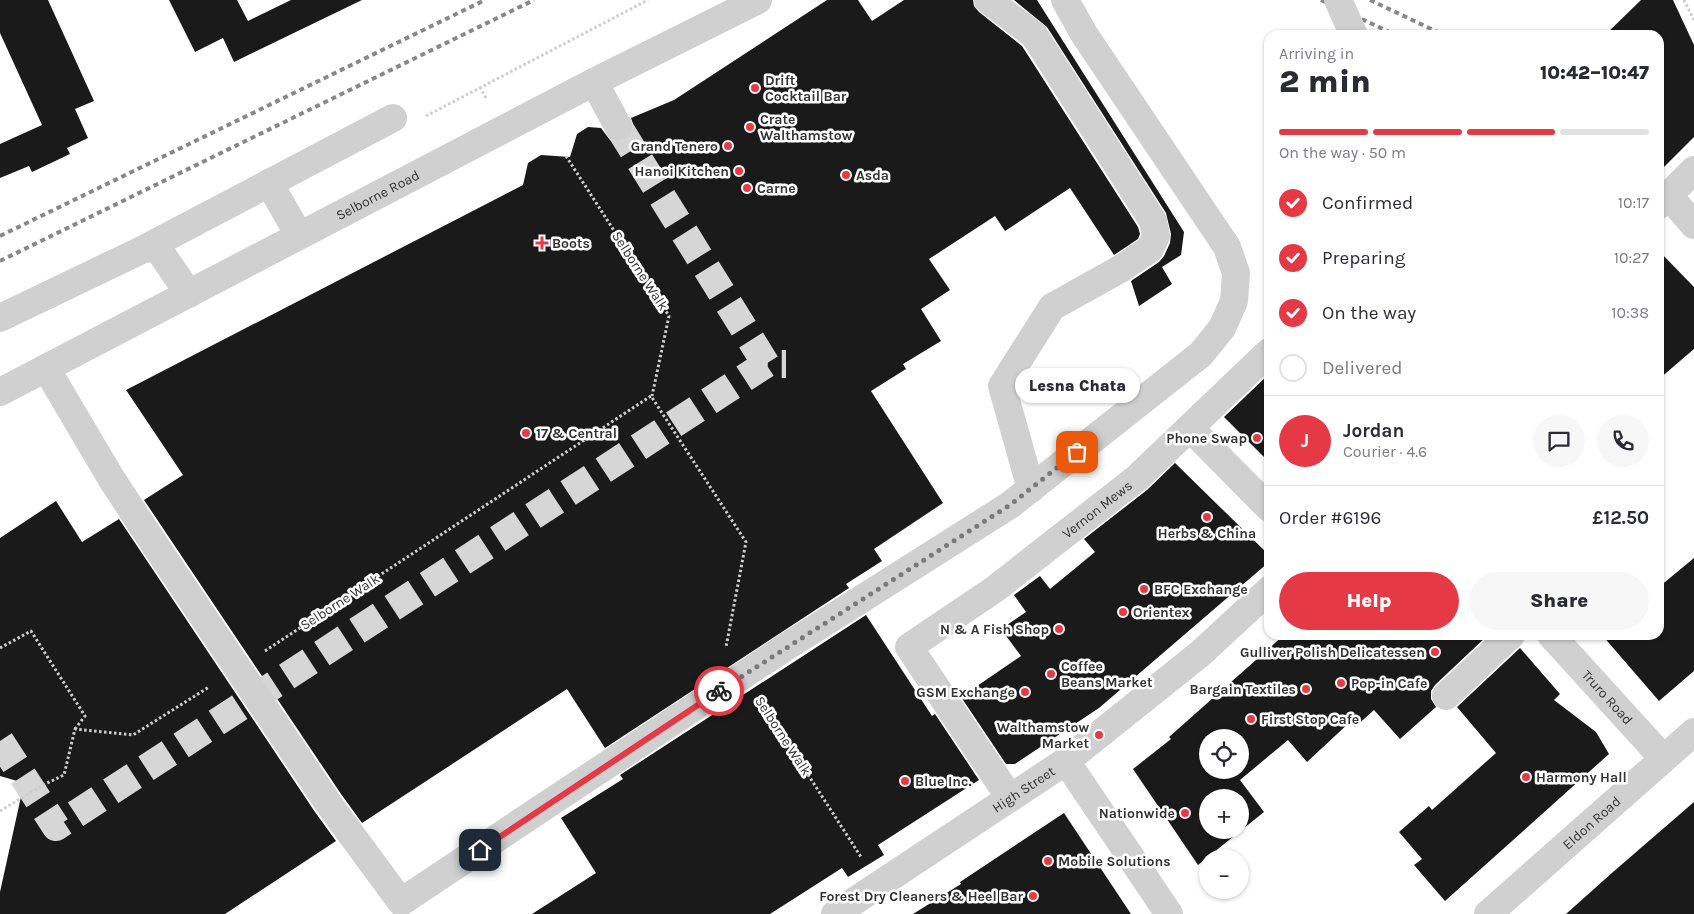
<!DOCTYPE html>
<html lang="en">
<head>
<meta charset="utf-8">
<style>
	:root { --surface:#fff; --page:#f7f7f7; --text:#2b2b33; --muted:#7c7c81; --line:#e1e1e2; --accent:#e63946 }
	body { margin:0; font-family:Karla,sans-serif; background:var(--page); color:var(--text); height:100vh; display:flex; flex-direction:column; font-size:19px; white-space:nowrap }
	* { box-sizing:border-box; margin:0 }
	p { font-size:16px; color:var(--muted) }
	.icon { flex:none; width:28px; height:28px; fill:none; stroke:currentColor; stroke-width:2; stroke-linecap:round; stroke-linejoin:round }
	.map { position:relative; flex:1; overflow:hidden }
	.details { position:absolute; left:1264px; top:30px; width:400px; height:610px; display:flex; flex-direction:column; background:var(--surface); border-radius:15px; box-shadow:0 1px 4px #0004 }
	.details>* { flex:none }
	.buttons { position:absolute; left:1199px; top:729px; display:grid; gap:10px }
	.buttons a { display:grid; place-items:center; width:50px; height:50px; border-radius:50%; background:var(--surface); box-shadow:0 1px 4px #0004; font-size:25px }
	.pin { position:absolute; display:grid; place-items:center; width:42px; height:42px; color:#fff; margin:-21px; border-radius:10px; box-shadow:0 2px 8px #0006 }
	.courier { position:absolute; display:grid; place-items:center; width:50px; height:50px; margin:-25px; border:4px solid #e63946; border-radius:50%; background:#fff; color:#222; box-shadow:0 1px 6px #0007 }
	.bubble { position:absolute; height:35px; border-radius:18px; background:var(--surface); box-shadow:0 1px 4px #0004; font-size:16px; font-weight:800; line-height:35px; text-align:center }
	.overview em { font-style:normal; font-weight:800 }
	.overview div { display:flex; flex-direction:column-reverse }
	.overview { display:flex; align-items:center; justify-content:space-between; height:85px; padding:0 15px }
	h1 { font-size:32px; font-weight:800; line-height:38px }
	.bar { display:grid; grid-template-columns:repeat(4,1fr); gap:8px 5px; align-content:center; height:60px; padding:0 15px }
	.bar i { height:6px; border-radius:4px; background:var(--line) }
	.bar .selected { background:var(--accent) }
	.bar p { grid-column:span 4 }
	.line { display:flex; align-items:center; gap:12px; padding:0 15px; border-top:1px solid var(--line) }
	.line div { flex:1 }
	.round { display:grid; place-items:center; flex:none; width:52px; height:52px; border-radius:26px; background:var(--page) }
	ol { padding:0 15px; list-style:none }
	li { display:flex; align-items:center; gap:15px; height:55px }
	li p { margin-inline-start:auto }
	li .icon { padding:5px; border-radius:50%; background:var(--accent); color:#fff; stroke-width:4 }
	li:last-child { color:var(--muted) }
	li i { width:28px; height:28px; border:2px solid var(--line); border-radius:50% }
	.action { display:flex; gap:10px; margin-top:auto; padding:10px 15px }
	.action a { flex:1; height:58px; border-radius:30px; background:var(--accent); color:#fff; font-size:20px; font-weight:800; line-height:58px; text-align:center }
	.action a+a { background:var(--page); color:var(--text) }
	.map>svg:first-child { display:block }
</style>
</head>
<body>
<div class="map">
<svg width="1694" height="914" viewBox="0 0 1694 914">
	<rect width="100%" height="100%" fill="#fff"/>
	<g fill="#1a1a1a" fill-rule="evenodd">
		<path d="M0,0H48L94,101L75,109L88,138L67,148L70,154L32,172L29,166L0,178V144L42,125L0,33Z"/>
		<path d="M169,0H237L248,21L291,0H362L234,62L223,38L195,52Z"/>
		<path d="M827,0H858L872,21L904,0H973L974,6L979,12L1022,46L1138,227L1140,234L1138,239L1114,255L1070,188L1005,231L995,216L929,259L950,290L921,309L941,341L903,364L906,369L871,391L943,503L874,549L882,561L846,584L849,588L605,748L567,689L362,823L341,794L144,500L183,475L126,390L523,185L528,163L541,155L570,157L577,134L588,127L601,128L610,140L618,142L626,139L632,134L634,127L631,118L674,100Z"/>
		<path d="M1014,0H1037L1184,232L1181,255L1162,267L1172,284L1139,306L1131,281L1159,262L1164,256L1170,243L1171,234L1166,213L1047,27Z"/>
		<path d="M1641,0H1673L1694,45V137L1659,172V35H1605Z"/>
		<path d="M1659,251L1694,287V349L1659,379Z"/>
		<path d="M1269,374V462L1224,417Z"/>
		<path d="M1175,463L1269,555V562L1099,708L1015,764H1006L961,697L1021,656L1001,629L1026,612L1014,595L1040,576L1050,589L1095,552L1084,539L1147,490Z"/>
		<path d="M56,501L82,542L119,519L315,812L336,841L225,914H0V892L24,783L0,776V538Z"/>
		<path d="M1694,558V671L1659,701L1602,635H1659V587Z"/>
		<path d="M866,615L932,716L935,714L979,780L878,845L884,855L848,877L842,868L770,914H532L596,873L561,818L623,779L620,775Z"/>
		<path d="M1284,635H1488L1435,685L1431,691V699L1436,707L1400,739L1374,710L1355,727L1350,722L1307,762L1288,740L1240,780L1264,812L1198,865L1133,769L1171,739L1169,737ZM1208,738H1240V770H1208ZM1208,798H1240V830H1208Z"/>
		<path d="M1520,648L1560,694L1554,700L1596,732L1609,754L1445,901L1414,865L1422,859L1399,832L1429,806L1432,810L1496,753L1457,707Z"/>
		<path d="M1694,802V914H1566L1613,872Z"/>
		<path d="M1064,813L1131,914H913L961,884L960,882Z"/>
	</g>
	<g fill="none" stroke-linecap="round" stroke-linejoin="round">
		<g stroke="#d6d6d6" stroke-width="28" stroke-dasharray="28 14" stroke-linecap="butt">
			<path d="M618,126L766,364"/>
			<path d="M0,741L56,827L766,364H786"/>
		</g>
		<g stroke="#cdcdcd" stroke-width="3" stroke-dasharray="2.5 2.5" stroke-linecap="butt">
			<path d="M1684,0L1694,20"/>
			<path d="M480,87L487,100"/>
			<path d="M426,116L648,0"/>
			<path d="M566,156L669,316L652,396"/>
			<path d="M0,648L31,631L85,716L75,729"/>
			<path d="M265,651L651,396L746,542L726,647"/>
			<path d="M762,703L861,857"/>
			<path d="M0,811L43,785L64,775L75,729L133,735L209,687"/>
		</g>
		<g stroke="#d0d0d0" stroke-width="28">
			<path d="M988,0L1034,35L1153,221L1156,236L1150,249L1122,268L1052,307L1002,386L1031,489"/>
			<path d="M594,82L618,126"/>
			<path d="M269,183L299,235"/>
			<path d="M1668,195L1694,225"/>
			<path d="M1659,205L1694,170"/>
			<path d="M146,248L159,250L189,294"/>
			<path d="M0,318L146,248L393,118"/>
			<path d="M46,368L111,478L141,524"/>
			<path id="s1" d="M0,392L594,82L758,0"/>
			<path d="M1190,428L1269,508"/>
			<path id="s2" d="M1551,635L1663,758"/>
			<path d="M1446,696L1511,635"/>
			<path d="M675,720L789,645L1010,505L1201,354L1222,328L1234,301L1236,273L1227,247L1084,34L1065,0"/>
			<path d="M1066,761L1169,914"/>
			<path id="s3" d="M1010,798L909,647L995,589L1137,478L1269,352"/>
			<path d="M328,803L401,902L542,808"/>
			<path id="s4" d="M835,914L1066,761L1201,653L1269,590"/>
			<path id="s5" d="M1488,914L1694,732"/>
		</g>
		<g stroke="#888" stroke-width="4" stroke-dasharray="5 4" stroke-linecap="butt">
			<path d="M1321,0L1396,35"/>
			<path d="M1370,0L1444,35"/>
			<path d="M0,236L485,0"/>
			<path d="M0,261L534,0"/>
		</g>
		<g stroke="#d0d0d0" stroke-width="28">
			<path d="M1338,0L1354,35"/>
			<path d="M141,524L328,803"/>
			<path d="M542,808L675,720"/>
		</g>
	</g>
	<g fill="none" stroke-linecap="round" stroke-linejoin="round">
		<path stroke="#7a7a7a" stroke-width="5" stroke-dasharray="0 9" d="M719,691L1010,505L1077,452"/>
		<path stroke="#e63946" stroke-width="6" d="M480,850L719,691"/>
	</g>
	<g fill="#e63946" stroke="#fff" stroke-width="2">
		<circle cx="755" cy="88" r="5"/>
		<circle cx="750" cy="127" r="5"/>
		<circle cx="728" cy="146" r="5"/>
		<circle cx="739" cy="171" r="5"/>
		<circle cx="846" cy="175" r="5"/>
		<circle cx="747" cy="188" r="5"/>
		<path d="M539.5 235.5h5v5h5v5h-5v5h-5v-5h-5v-5h5z"/>
		<circle cx="526" cy="433" r="5"/>
		<circle cx="1257" cy="438" r="5"/>
		<circle cx="1207" cy="517" r="5"/>
		<circle cx="1144" cy="589" r="5"/>
		<circle cx="1123" cy="612" r="5"/>
		<circle cx="1059" cy="629" r="5"/>
		<circle cx="1435" cy="652" r="5"/>
		<circle cx="1051" cy="674" r="5"/>
		<circle cx="1341" cy="683" r="5"/>
		<circle cx="1306" cy="689" r="5"/>
		<circle cx="1025" cy="692" r="5"/>
		<circle cx="1251" cy="719" r="5"/>
		<circle cx="1099" cy="735" r="5"/>
		<circle cx="1526" cy="777" r="5"/>
		<circle cx="905" cy="781" r="5"/>
		<circle cx="1185" cy="813" r="5"/>
		<circle cx="1048" cy="861" r="5"/>
		<circle cx="1033" cy="896" r="5"/>
	</g>
	<g text-anchor="middle" dominant-baseline="central" stroke-width="5" stroke-linejoin="round" paint-order="stroke">
		<g font-size="14" font-weight="bold" fill="#333" stroke="#fff" text-anchor="start">
			<text x="765" y="80">Drift<tspan x="765" dy="16">Cocktail Bar</tspan></text>
			<text x="760" y="119">Crate<tspan x="760" dy="16">Walthamstow</tspan></text>
			<text x="718" y="146" text-anchor="end">Grand Tenero</text>
			<text x="729" y="171" text-anchor="end">Hanoi Kitchen</text>
			<text x="856" y="175">Asda</text>
			<text x="757" y="188">Carne</text>
			<text x="552" y="243">Boots</text>
			<text x="536" y="433">17 &amp; Central</text>
			<text x="1247" y="438" text-anchor="end">Phone Swap</text>
			<text x="1207" y="533" text-anchor="middle">Herbs &amp; China</text>
			<text x="1154" y="589">BFC Exchange</text>
			<text x="1133" y="612">Orientex</text>
			<text x="1049" y="629" text-anchor="end">N &amp; A Fish Shop</text>
			<text x="1425" y="652" text-anchor="end">Gulliver Polish Delicatessen</text>
			<text x="1061" y="666">Coffee<tspan x="1061" dy="16">Beans Market</tspan></text>
			<text x="1351" y="683">Pop-in Cafe</text>
			<text x="1296" y="689" text-anchor="end">Bargain Textiles</text>
			<text x="1015" y="692" text-anchor="end">GSM Exchange</text>
			<text x="1261" y="719">First Stop Cafe</text>
			<text x="1089" y="727" text-anchor="end">Walthamstow<tspan x="1089" dy="16">Market</tspan></text>
			<text x="1536" y="777">Harmony Hall</text>
			<text x="915" y="781">Blue Inc.</text>
			<text x="1175" y="813" text-anchor="end">Nationwide</text>
			<text x="1058" y="861">Mobile Solutions</text>
			<text x="1023" y="896" text-anchor="end">Forest Dry Cleaners &amp; Heel Bar</text>
		</g>
		<g font-size="14" fill="#333" stroke="#fff">
			<text stroke="none"><textPath href="#s1" startOffset="426">Selborne Road</textPath></text>
			<text transform="translate(640 271) rotate(57)">Selborne Walk</text>
			<text stroke="none"><textPath href="#s3" startOffset="415">Vernon Mews</textPath></text>
			<text transform="translate(340 602) rotate(-33)">Selborne Walk</text>
			<text stroke="none"><textPath href="#s2" startOffset="84">Truro Road</textPath></text>
			<text transform="translate(783 736) rotate(57)">Selborne Walk</text>
			<text stroke="none"><textPath href="#s4" startOffset="226">High Street</textPath></text>
			<text stroke="none"><textPath href="#s5" startOffset="138">Eldon Road</textPath></text>
		</g>
	</g>
</svg>
<div class="buttons">
<a><svg class="icon" aria-label="locate" viewBox="0 0 24 24"><circle cx="12" cy="12" r="6"/><path d="M12 2v4M12 18v4M2 12h4M18 12h4"/></svg></a>
<a>+</a>
<a>−</a>
</div>
<div class="pin" style="left:1077px;top:452px;background:#ea580c"><svg class="icon" aria-label="bag" viewBox="0 0 24 24"><path d="M5 8h14l-1 12H6zM9 8a3 3 0 0 1 6 0"/></svg></div>
<div class="pin" style="left:480px;top:850px;background:#1f2937"><svg class="icon" aria-label="home" viewBox="0 0 24 24"><path d="M3 11l9-7 9 7M6 9v11h12V9"/></svg></div>
<div class="courier" style="left:719px;top:691px"><svg class="icon" aria-label="bike" viewBox="0 0 24 24"><circle cx="6" cy="16" r="4"/><circle cx="18" cy="16" r="4"/><path d="M6 16l4-8h5l3 8M10 8l3 8H6M13 5h3"/></svg></div>
<div class="bubble" style="left:1015px;top:368px;width:125px">Lesna Chata</div>
<section class="details">
<div class="overview"><div><h1>2 min</h1><p>Arriving in</p></div><em>10:42–10:47</em></div>
<div class="bar"><i class="selected"></i><i class="selected"></i><i class="selected"></i><i></i><p>On the way · 50 m</p></div>
<ol>
<li><svg class="icon" aria-label="check" viewBox="0 0 24 24"><path d="M5 12l5 5 9-10"/></svg>Confirmed<p>10:17</p></li>
<li><svg class="icon" aria-label="check" viewBox="0 0 24 24"><path d="M5 12l5 5 9-10"/></svg>Preparing<p>10:27</p></li>
<li><svg class="icon" aria-label="check" viewBox="0 0 24 24"><path d="M5 12l5 5 9-10"/></svg>On the way<p>10:38</p></li>
<li><i></i>Delivered</li>
</ol>
<div class="line" style="height:90px"><b class="round" style="background:var(--accent);color:#fff">J</b><div><b>Jordan</b><p>Courier · 4.6</p></div><a class="round"><svg class="icon" aria-label="chat" viewBox="0 0 24 24"><path d="M4 5h16v11H9l-5 4z"/></svg></a><a class="round"><svg class="icon" aria-label="phone" viewBox="0 0 24 24"><path d="M5 4h4l2 5-3 2q2 4 5 5l2-3 5 2v4C11 20 4 13 5 4z"/></svg></a></div>
<div class="line" style="height:65px"><div>Order #6196</div><b>£12.50</b></div>
<div class="action"><a>Help</a><a>Share</a></div>
</section>
</div>
</body>
</html>
